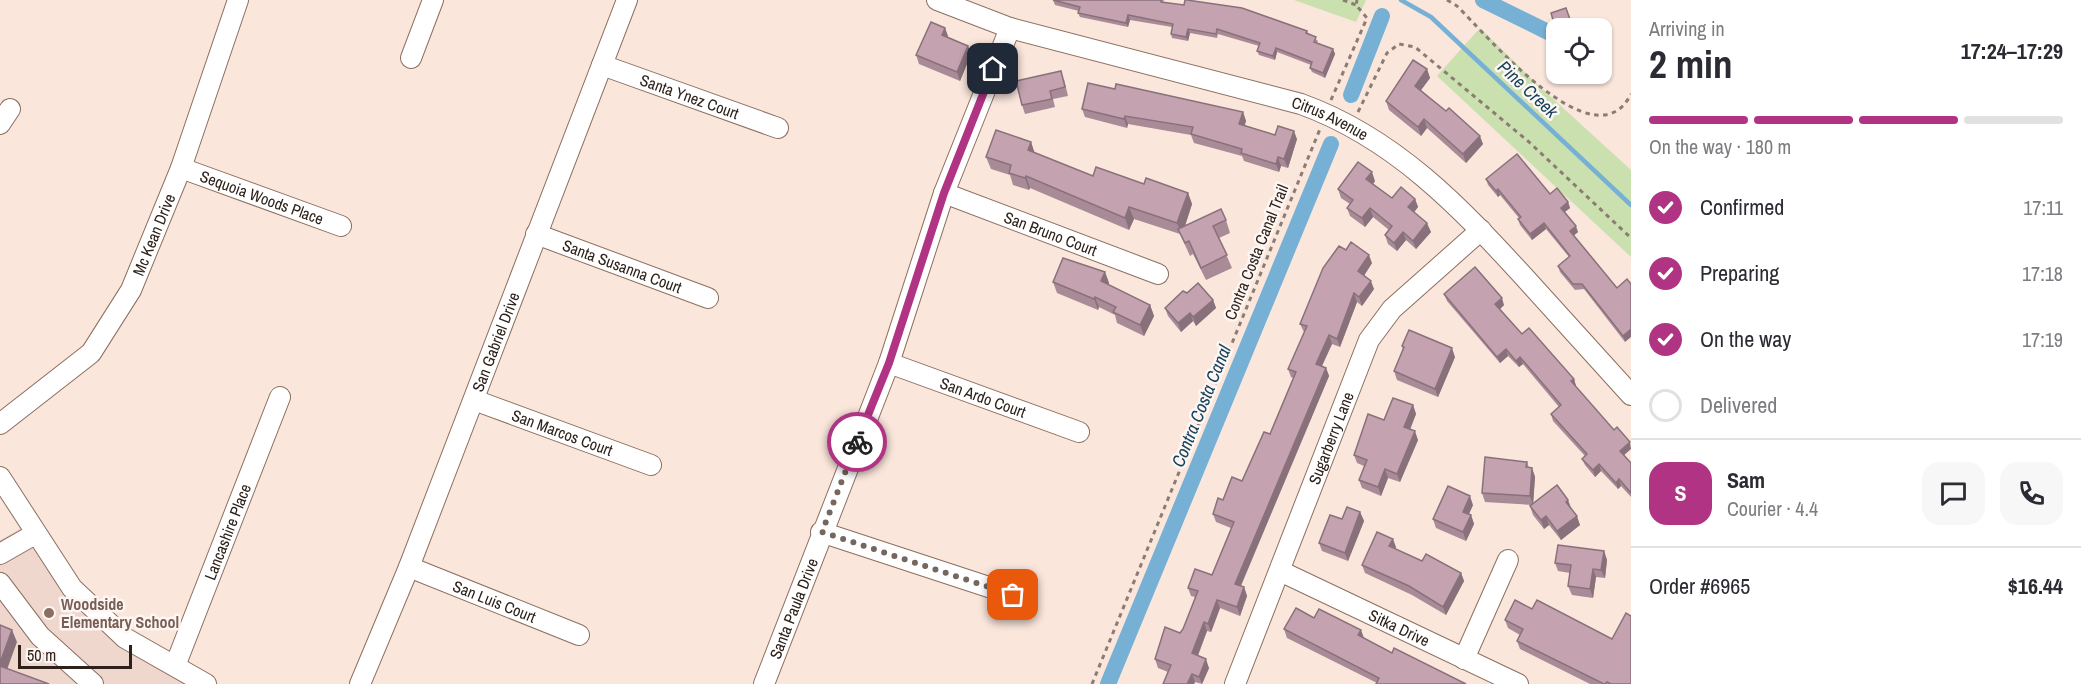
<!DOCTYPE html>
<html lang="en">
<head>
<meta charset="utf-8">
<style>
	:root { --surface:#fff; --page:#f7f7f7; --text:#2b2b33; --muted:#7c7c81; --line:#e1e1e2; --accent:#b13484 }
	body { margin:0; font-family:"Archivo Narrow",sans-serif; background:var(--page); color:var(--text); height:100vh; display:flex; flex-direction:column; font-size:22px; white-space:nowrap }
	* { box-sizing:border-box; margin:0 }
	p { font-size:20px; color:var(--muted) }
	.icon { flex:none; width:33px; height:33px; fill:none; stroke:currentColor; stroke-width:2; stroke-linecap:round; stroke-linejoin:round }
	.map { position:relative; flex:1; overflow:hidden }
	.side { display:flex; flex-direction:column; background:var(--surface); width:450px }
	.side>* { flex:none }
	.tools { position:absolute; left:1546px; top:18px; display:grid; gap:12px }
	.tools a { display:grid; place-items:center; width:66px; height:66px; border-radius:12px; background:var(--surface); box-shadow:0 2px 4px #0004; font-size:30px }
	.scale { position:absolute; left:18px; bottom:15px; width:114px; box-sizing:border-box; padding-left:6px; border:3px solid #2d211a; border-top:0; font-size:16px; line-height:21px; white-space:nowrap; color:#2d211a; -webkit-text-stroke:4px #fdf6f3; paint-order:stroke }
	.pin { position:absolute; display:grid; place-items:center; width:51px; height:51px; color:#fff; margin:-26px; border-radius:12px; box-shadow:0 3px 9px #0006 }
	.courier { position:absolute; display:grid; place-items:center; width:60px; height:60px; margin:-30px; border:4px solid #b13484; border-radius:50%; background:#fff; color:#222; box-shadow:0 2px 8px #0007 }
	.headline em { font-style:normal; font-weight:700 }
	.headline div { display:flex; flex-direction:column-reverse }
	.headline { display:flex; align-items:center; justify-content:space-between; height:102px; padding:0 18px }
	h1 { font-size:39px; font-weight:700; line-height:45px }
	.bar { display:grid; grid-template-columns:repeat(4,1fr); gap:9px 6px; align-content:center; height:72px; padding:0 18px }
	.bar i { height:8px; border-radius:4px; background:var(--line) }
	.bar .current { background:var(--accent) }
	.bar p { grid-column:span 4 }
	.line { display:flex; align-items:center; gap:15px; padding:0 18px; border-top:2px solid var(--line) }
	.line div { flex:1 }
	.round { display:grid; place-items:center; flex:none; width:63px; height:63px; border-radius:18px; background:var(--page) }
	ol { padding:0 18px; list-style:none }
	li { display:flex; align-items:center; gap:18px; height:66px }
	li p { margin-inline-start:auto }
	li .icon { padding:6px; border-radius:50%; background:var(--accent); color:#fff; stroke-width:4 }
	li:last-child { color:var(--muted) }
	li i { width:33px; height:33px; border:3px solid var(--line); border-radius:50% }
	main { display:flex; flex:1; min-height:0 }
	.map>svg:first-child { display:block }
</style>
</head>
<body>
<main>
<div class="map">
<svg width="1631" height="684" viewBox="0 0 1631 684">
	<rect width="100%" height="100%" fill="#fae6db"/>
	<path fill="#efd7ce" d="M30,523L125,638L214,684H0V540Z"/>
	<g fill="#cae0af">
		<path d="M1294,0H1366L1356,22Z"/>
		<path d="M1480,28L1539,86L1631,170V257L1437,76Z"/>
	</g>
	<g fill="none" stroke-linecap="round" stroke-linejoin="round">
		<path stroke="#76b0d5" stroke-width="4.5" d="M1401,0L1431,17L1631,205"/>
		<g stroke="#76b0d5" stroke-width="16">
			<path d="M1483,0L1552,34"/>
			<path d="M1351,95L1382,16"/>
			<path d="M1108,684L1331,144"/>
		</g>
		<g stroke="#8c6f5f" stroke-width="22">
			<g id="minor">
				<path id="s1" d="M937,0L1010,28L1301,104C1395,138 1460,207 1526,279C1561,318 1596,356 1631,395"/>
				<path d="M411,58L433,0"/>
				<path id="s2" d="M602,65L778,128"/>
				<path d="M0,124L10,109"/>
				<path id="s3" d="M181,168L341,226"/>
				<path id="s4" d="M944,193L1158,274"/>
				<path id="s5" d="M536,234L708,298"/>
				<path id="s6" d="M889,363L1079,432"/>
				<path id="s7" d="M474,400L651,465"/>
				<path id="s8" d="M0,424L91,353L131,290L181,168L238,0"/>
				<path d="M0,477L72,588L125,638L206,684"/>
				<path d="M821,532L1013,595"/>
				<path d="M0,554L35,534"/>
				<path id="s9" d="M409,567L579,635"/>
				<path id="s10" d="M1280,571L1518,684"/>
				<path d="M0,583L40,636L93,684"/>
				<path d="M1464,659L1508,560"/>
				<path id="s11" d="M175,666L280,397"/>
				<path id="s12" d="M360,684L409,567L627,0"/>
				<path id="s13" d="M764,684L889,363L944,193L1010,28"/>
				<path id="s14" d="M1235,684L1369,340L1392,309L1481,230"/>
			</g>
		</g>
		<g stroke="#8c7c73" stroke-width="3" stroke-dasharray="4.5 4.5" stroke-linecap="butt">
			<path d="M1343,0L1356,5"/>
			<path d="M1447,0L1457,6C1486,34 1595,166 1631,94"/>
			<path d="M1331,100L1367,18L1356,5L1357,0"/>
			<path d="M1358,112L1387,53L1399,44L1415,47L1529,142L1631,238"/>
			<path d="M1092,684L1320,129"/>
		</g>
		<use href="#minor" stroke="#fff" stroke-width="20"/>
	</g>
	<g fill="#a98b97">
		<path d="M1053,0H1164L1163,2L1307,31L1308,33L1318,41L1317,43L1333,49L1335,54L1325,78L1312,72L1310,68L1311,65L1277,52L1275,60L1259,55L1257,51L1259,46L1218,34L1217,38L1190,33L1188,41L1172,38L1171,34L1172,27L1130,20L1128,27L1080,17L1078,13L1079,11L1055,5Z"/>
		<path d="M945,28L948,37L968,46L971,54L960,81L919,64L916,55Z"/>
		<path d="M1427,69L1430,78L1421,90L1483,144L1466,163L1427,128L1421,136L1389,110L1386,101Z"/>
		<path d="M1064,79L1068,96L1053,99L1055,107L1025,114L1022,105Z"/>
		<path d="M1115,89L1243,112L1246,121L1244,125L1275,135L1297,139L1288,168L1281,166L1279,172L1244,161L1242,156L1194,143L1191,135L1128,124L1127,128L1085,117L1082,109Z"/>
		<path d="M1031,142L1034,152L1093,176L1144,184L1188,193L1192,204L1185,226L1226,220L1230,233L1219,238L1232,268L1206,280L1193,254L1190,256L1180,234L1134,219L1129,230L1030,188L1029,190L1013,185L1010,175L991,169L986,157Z"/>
		<path d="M1486,179L1550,194L1568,202L1570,208L1565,212L1578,232L1573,236L1617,288L1625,342L1584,289L1575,290L1560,272L1558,266L1569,257L1546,229L1532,240L1520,225L1518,219L1519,218L1500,195L1498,197L1488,185Z"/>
		<path d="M1375,181L1373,184L1392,198L1415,199L1418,207L1414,212L1431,232L1416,249L1406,240L1397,251L1388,244L1385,235L1389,230L1373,217L1365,227L1350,216L1347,208L1350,204L1341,198L1338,189Z"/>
		<path d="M1346,250L1372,263L1364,276L1374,289L1362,306L1357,302L1340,347L1332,344L1322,366L1326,368L1329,376L1241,586L1244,587L1247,596L1240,616L1220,608L1211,632L1207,631L1198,656L1209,668L1202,684L1195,682L1194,684H1163L1168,672L1158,668L1155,659L1183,629L1195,597L1191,596L1188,588L1212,575L1231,528L1216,522L1213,514L1223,500L1242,481L1270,434L1293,378L1291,377L1288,369L1305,333L1304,332L1300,324Z"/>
		<path d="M1105,272L1109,283L1108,285L1150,305L1154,316L1144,336L1117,323L1115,315L1099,307L1098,310L1057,293L1053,282Z"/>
		<path d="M1187,293L1213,300L1216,308L1196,326L1193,321L1181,332L1168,316L1165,308Z"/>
		<path d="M1444,294L1504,305L1500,309L1522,334L1574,379L1576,386H1575L1624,455L1631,463V497L1621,486L1618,489L1601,471L1595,477L1585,465L1582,459L1585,456L1553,421L1551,414L1559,407L1523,364L1519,367L1508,356L1500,363L1447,301Z"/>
		<path d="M1402,346L1455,357L1438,397L1397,380L1394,371L1403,350Z"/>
		<path d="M1413,405L1416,414L1410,430L1418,440L1400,482L1388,478L1381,496L1362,488L1359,480L1364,466L1357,463L1354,455L1384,420Z"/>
		<path d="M1527,462L1529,468H1532L1535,477L1533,504L1568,500L1571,509L1580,525L1561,540L1549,525L1544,529L1533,515L1530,506L1532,505L1485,502L1482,493Z"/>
		<path d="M1473,505L1469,514L1471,515L1474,524L1466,541L1436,528L1433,519Z"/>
		<path d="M1360,512L1364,521L1348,561L1322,551L1319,543L1342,519Z"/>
		<path d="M1396,547L1395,549L1422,561L1461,573L1464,581L1446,615L1412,595L1365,573L1362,565Z"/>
		<path d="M1604,551L1607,560L1605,578L1596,577L1593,598L1572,595L1568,586L1570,573L1558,571L1555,563Z"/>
		<path d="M1314,618L1364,638L1392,653L1377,683L1287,638L1284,629Z"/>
		<path d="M1505,620L1631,684H1590L1520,649L1517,641L1520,635L1508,628Z"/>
	</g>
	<g fill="#89717b">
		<path d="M1128,15L1130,20L1128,27L1126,23Z"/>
		<path d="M945,28L948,36L946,44L942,35Z"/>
		<path d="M1188,29L1190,33L1188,41L1186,37Z"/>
		<path d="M968,46L971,54L960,81L957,72Z"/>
		<path d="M1276,48L1277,52L1275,60L1273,56Z"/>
		<path d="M1333,49L1335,54L1325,78L1323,73Z"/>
		<path d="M1427,69L1430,78L1418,94L1415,86Z"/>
		<path d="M1243,112L1246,121L1243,132L1239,124Z"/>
		<path d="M1125,116L1128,124L1127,128L1124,119Z"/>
		<path d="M1424,119L1427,128L1421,136L1418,127Z"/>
		<path d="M1294,131L1297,139L1288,168L1284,159Z"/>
		<path d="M1480,136L1483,144L1466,163L1463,154Z"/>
		<path d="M1031,142L1035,154L1028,150Z"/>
		<path d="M1278,157L1281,166L1279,172L1276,164Z"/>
		<path d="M1372,172L1375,181L1370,188L1366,179Z"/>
		<path d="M1026,176L1030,188L1029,190L1025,178Z"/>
		<path d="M1498,189L1500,195L1498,197L1496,191Z"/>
		<path d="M1188,193L1192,204L1182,235L1177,223Z"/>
		<path d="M1415,199L1418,207L1411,216L1408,207Z"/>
		<path d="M1568,202L1570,208L1563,213L1561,208Z"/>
		<path d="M1129,207L1134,219L1129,230L1125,218Z"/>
		<path d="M1370,208L1373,217L1365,227L1362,218Z"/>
		<path d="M1427,223L1431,232L1416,249L1413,241Z"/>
		<path d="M1544,223L1546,229L1532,240L1530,234Z"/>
		<path d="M1576,226L1578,232L1572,237L1570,231Z"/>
		<path d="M1403,232L1406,240L1397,251L1394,243Z"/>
		<path d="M1369,255L1372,263L1361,280L1358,271Z"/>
		<path d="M1105,272L1109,283L1105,292L1101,281Z"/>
		<path d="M1371,281L1374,289L1362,306L1359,297Z"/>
		<path d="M1354,293L1357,302L1340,347L1337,339Z"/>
		<path d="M1095,297L1099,307L1098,310L1094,299Z"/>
		<path d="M1502,298L1504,305L1498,311L1495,304Z"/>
		<path d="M1213,300L1216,308L1196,326L1193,317Z"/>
		<path d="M1150,305L1154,316L1144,336L1140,325Z"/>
		<path d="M1190,313L1193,321L1181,332L1178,323Z"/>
		<path d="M1631,329V337L1625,342L1623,336Z"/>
		<path d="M1329,335L1332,344L1319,372L1316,364Z"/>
		<path d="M1452,348L1455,357L1438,397L1435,389Z"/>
		<path d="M1506,349L1508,356L1500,363L1497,357Z"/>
		<path d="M1520,357L1523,364L1519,367L1516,361Z"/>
		<path d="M1326,368L1329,376L1238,592L1235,584Z"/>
		<path d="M1574,379L1576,386L1573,388L1571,381Z"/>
		<path d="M1413,405L1416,414L1407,436L1404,427Z"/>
		<path d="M1415,431L1418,440L1400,482L1397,474Z"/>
		<path d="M1630,442L1631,449L1622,457L1620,451Z"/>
		<path d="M1599,464L1601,471L1595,477L1593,470Z"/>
		<path d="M1532,468L1535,477L1533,505L1530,496Z"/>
		<path d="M1385,469L1388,478L1381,496L1378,487Z"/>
		<path d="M1619,479L1621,486L1618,489L1616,483Z"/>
		<path d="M1470,496L1473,505L1466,520L1463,512Z"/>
		<path d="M1568,500L1571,508L1569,510L1566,502Z"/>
		<path d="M1360,512L1364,521L1348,561L1345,553Z"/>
		<path d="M1471,515L1474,524L1466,541L1463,532Z"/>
		<path d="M1546,516L1549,525L1544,529L1541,520Z"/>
		<path d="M1577,516L1580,525L1561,540L1557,531Z"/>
		<path d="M1393,539L1396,547L1392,554L1389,546Z"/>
		<path d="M1604,551L1607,560L1605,578L1601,570Z"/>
		<path d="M1593,569L1596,577L1593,598L1590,589Z"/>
		<path d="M1461,573L1464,581L1446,615L1443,607Z"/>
		<path d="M1244,587L1247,596L1240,616L1237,607Z"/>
		<path d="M1217,600L1220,608L1211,632L1208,624Z"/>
		<path d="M1204,622L1207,631L1195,662L1192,653Z"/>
		<path d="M12,630L17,642L4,678L0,668V663Z"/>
		<path d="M1361,630L1364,638L1358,635Z"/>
		<path d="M1206,659L1209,668L1202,684L1199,677Z"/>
		<path d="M1192,674L1195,682L1194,684H1187Z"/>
	</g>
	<g fill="#c4a2b0" stroke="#89717b" stroke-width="1.5">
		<path d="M1053,0H1161V2L1184,5L1185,0H1187L1242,8L1307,31L1306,33L1316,37L1314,42L1333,49L1323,73L1310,68L1312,62L1276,48L1273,56L1257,51L1260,43L1217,29L1216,34L1188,29L1186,37L1171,34L1173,24L1128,15L1126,23L1078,13L1080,7Z"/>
		<path d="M1566,8L1573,28H1557V34L1551,13Z"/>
		<path d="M931,22L945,28L942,35L968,46L957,72L916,55Z"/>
		<path d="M1413,60L1427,69L1415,86L1446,111L1449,108L1480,136L1463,154L1424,119L1418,127L1386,101Z"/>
		<path d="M1061,71L1065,87L1050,91L1052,99L1022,105L1016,81Z"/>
		<path d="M1088,83L1115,89L1116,84L1243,112L1239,124L1275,135L1278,126L1294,131L1284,159L1278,157L1276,164L1241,153L1242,149L1191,134L1193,127L1125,116L1124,119L1082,109Z"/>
		<path d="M996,130L1031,142L1028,150L1093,176L1096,167L1144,184L1146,178L1188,193L1177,223L1129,207L1125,218L1026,176L1025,178L1009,173L1011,165L986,157Z"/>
		<path d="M1517,154L1550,194L1557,188L1568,202L1561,208L1576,226L1570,231L1617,288L1627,279L1631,284V329L1623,336L1582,284H1573L1558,266L1570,256L1544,223L1530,234L1518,219L1521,217L1498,189L1496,191L1486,179Z"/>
		<path d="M1358,162L1372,172L1366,179L1392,198L1401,187L1415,199L1408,207L1427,223L1413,241L1403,232L1394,243L1385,235L1392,226L1370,208L1362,218L1347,208L1353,200L1338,189Z"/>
		<path d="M1221,209L1226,220L1213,226L1227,255L1201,268L1189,241L1185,243L1178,229Z"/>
		<path d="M1351,242L1369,255L1358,271L1371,281L1359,297L1354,293L1337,339L1329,335L1316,364L1326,368L1235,584L1244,587L1237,607L1217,600L1208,624L1204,622L1192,653L1206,659L1199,677L1192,674L1187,684H1163L1171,665L1155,659L1165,627L1180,633L1183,629L1198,591L1188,588L1195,569L1212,575L1234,522L1213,514L1218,498L1223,500L1232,477L1242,481L1264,432L1270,434L1296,372L1288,369L1307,326L1300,324L1323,268L1339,246L1346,250Z"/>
		<path d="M1063,258L1105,272L1101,281L1150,305L1140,325L1113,312L1116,307L1095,297L1094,299L1053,282Z"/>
		<path d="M1475,267L1502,298L1495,304L1522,334L1529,328L1574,379L1571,381L1614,430L1617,427L1630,442L1620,451L1631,463V493L1619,479L1616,483L1599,464L1593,470L1582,459L1587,454L1551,414L1561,405L1520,357L1516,361L1506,349L1497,357L1444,294Z"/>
		<path d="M1198,283L1213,300L1193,317L1190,313L1178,323L1165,308L1183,291L1187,293Z"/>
		<path d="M1409,330L1452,348L1435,389L1394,371L1404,347L1402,346Z"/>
		<path d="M1393,398L1413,405L1404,427L1415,431L1397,474L1385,469L1378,487L1359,480L1367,460L1354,455L1368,414L1384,420Z"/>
		<path d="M1485,457L1527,462L1526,467L1532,468L1530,496L1482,493Z"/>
		<path d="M1557,485L1568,500L1566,502L1577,516L1557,531L1546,516L1541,520L1530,506Z"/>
		<path d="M1448,486L1470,496L1463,512L1471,515L1463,532L1433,519Z"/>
		<path d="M1347,507L1360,512L1345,553L1319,543L1330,515L1342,519Z"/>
		<path d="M1377,532L1393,539L1389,546L1422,561L1426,554L1461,573L1443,607L1409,586L1362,565Z"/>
		<path d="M1558,545L1604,551L1601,570L1593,569L1590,589L1568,586L1571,565L1555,563Z"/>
		<path d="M1515,600L1532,609L1537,600L1612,639L1626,613L1631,616V684H1611L1607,682L1605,684H1604L1517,641L1523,629L1505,620Z"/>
		<path d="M1296,608L1314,618L1319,609L1361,630L1358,635L1392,653L1394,648L1466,684H1376L1379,678L1284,629Z"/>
		<path d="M0,625L12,630L0,663Z"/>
		<path d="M0,666L49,684H0Z"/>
	</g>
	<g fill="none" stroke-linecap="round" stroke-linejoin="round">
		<path stroke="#75665e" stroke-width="6" stroke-dasharray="0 10.8" d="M857,442L822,532L1013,595"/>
		<path stroke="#b13484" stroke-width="8" d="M857,442L889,363L944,193L993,69"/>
	</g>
	<circle fill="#8d6e63" stroke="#fdf6f3" stroke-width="2" cx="49" cy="613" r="6"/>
	<g text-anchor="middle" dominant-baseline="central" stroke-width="5" stroke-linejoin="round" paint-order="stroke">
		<g font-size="16" fill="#2d211a" stroke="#fdf6f3">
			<text stroke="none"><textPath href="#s2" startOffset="93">Santa Ynez Court</textPath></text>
			<text stroke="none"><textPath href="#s1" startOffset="411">Citrus Avenue</textPath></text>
			<text stroke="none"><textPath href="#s3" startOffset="86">Sequoia Woods Place</textPath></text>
			<text stroke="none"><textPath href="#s4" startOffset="114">San Bruno Court</textPath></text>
			<text stroke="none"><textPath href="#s8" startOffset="250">Mc Kean Drive</textPath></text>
			<text transform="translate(1256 252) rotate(-68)">Contra Costa Canal Trail</text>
			<text stroke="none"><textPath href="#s5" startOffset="92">Santa Susanna Court</textPath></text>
			<text stroke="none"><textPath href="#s12" startOffset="368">San Gabriel Drive</textPath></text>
			<text stroke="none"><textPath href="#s6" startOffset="100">San Ardo Court</textPath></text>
			<text stroke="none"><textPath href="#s7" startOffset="94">San Marcos Court</textPath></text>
			<text stroke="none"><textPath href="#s14" startOffset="264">Sugarberry Lane</textPath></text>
			<text stroke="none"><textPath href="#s11" startOffset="144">Lancashire Place</textPath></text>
			<text stroke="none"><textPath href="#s9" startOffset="92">San Luis Court</textPath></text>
			<text stroke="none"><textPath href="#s13" startOffset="81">Santa Paula Drive</textPath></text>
			<text stroke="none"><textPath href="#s10" startOffset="132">Sitka Drive</textPath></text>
		</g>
		<g font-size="16" font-weight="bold" fill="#785e54" stroke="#fdf6f3" text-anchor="start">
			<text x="61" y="604">Woodside<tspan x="61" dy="18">Elementary School</tspan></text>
		</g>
		<g font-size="18" font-style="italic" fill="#15435d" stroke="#fdf6f3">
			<text transform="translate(1528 89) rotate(43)">Pine Creek</text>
			<text transform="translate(1201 406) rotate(-68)">Contra Costa Canal</text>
		</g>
	</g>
</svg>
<div class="tools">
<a><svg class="icon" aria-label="locate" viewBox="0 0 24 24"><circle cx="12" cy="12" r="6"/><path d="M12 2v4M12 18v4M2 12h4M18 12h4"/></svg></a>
</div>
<div class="scale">50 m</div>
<div class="pin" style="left:1013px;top:595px;background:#ea580c"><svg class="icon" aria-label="bag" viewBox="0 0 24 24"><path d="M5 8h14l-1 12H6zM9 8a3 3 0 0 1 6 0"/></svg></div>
<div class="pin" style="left:993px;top:69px;background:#1f2937"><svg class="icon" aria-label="home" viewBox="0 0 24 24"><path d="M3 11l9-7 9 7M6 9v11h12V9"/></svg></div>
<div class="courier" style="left:857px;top:442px"><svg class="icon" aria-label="bike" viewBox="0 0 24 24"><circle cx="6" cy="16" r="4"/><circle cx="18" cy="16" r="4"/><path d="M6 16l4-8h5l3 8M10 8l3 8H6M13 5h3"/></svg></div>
</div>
<section class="side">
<div class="headline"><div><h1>2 min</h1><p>Arriving in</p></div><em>17:24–17:29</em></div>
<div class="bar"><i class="current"></i><i class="current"></i><i class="current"></i><i></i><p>On the way · 180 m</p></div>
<ol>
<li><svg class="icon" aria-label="check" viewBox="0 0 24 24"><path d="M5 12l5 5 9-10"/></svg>Confirmed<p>17:11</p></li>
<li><svg class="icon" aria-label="check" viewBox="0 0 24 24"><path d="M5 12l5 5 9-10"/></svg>Preparing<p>17:18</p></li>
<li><svg class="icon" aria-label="check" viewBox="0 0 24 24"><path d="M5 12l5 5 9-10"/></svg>On the way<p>17:19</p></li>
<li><i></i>Delivered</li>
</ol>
<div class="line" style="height:108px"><b class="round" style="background:var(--accent);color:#fff">S</b><div><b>Sam</b><p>Courier · 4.4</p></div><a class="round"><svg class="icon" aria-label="chat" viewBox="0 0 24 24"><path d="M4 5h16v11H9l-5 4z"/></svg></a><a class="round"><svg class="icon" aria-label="phone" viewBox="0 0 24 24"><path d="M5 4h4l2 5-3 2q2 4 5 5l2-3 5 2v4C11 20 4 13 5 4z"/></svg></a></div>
<div class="line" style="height:78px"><div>Order #6965</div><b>$16.44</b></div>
</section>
</main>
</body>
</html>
